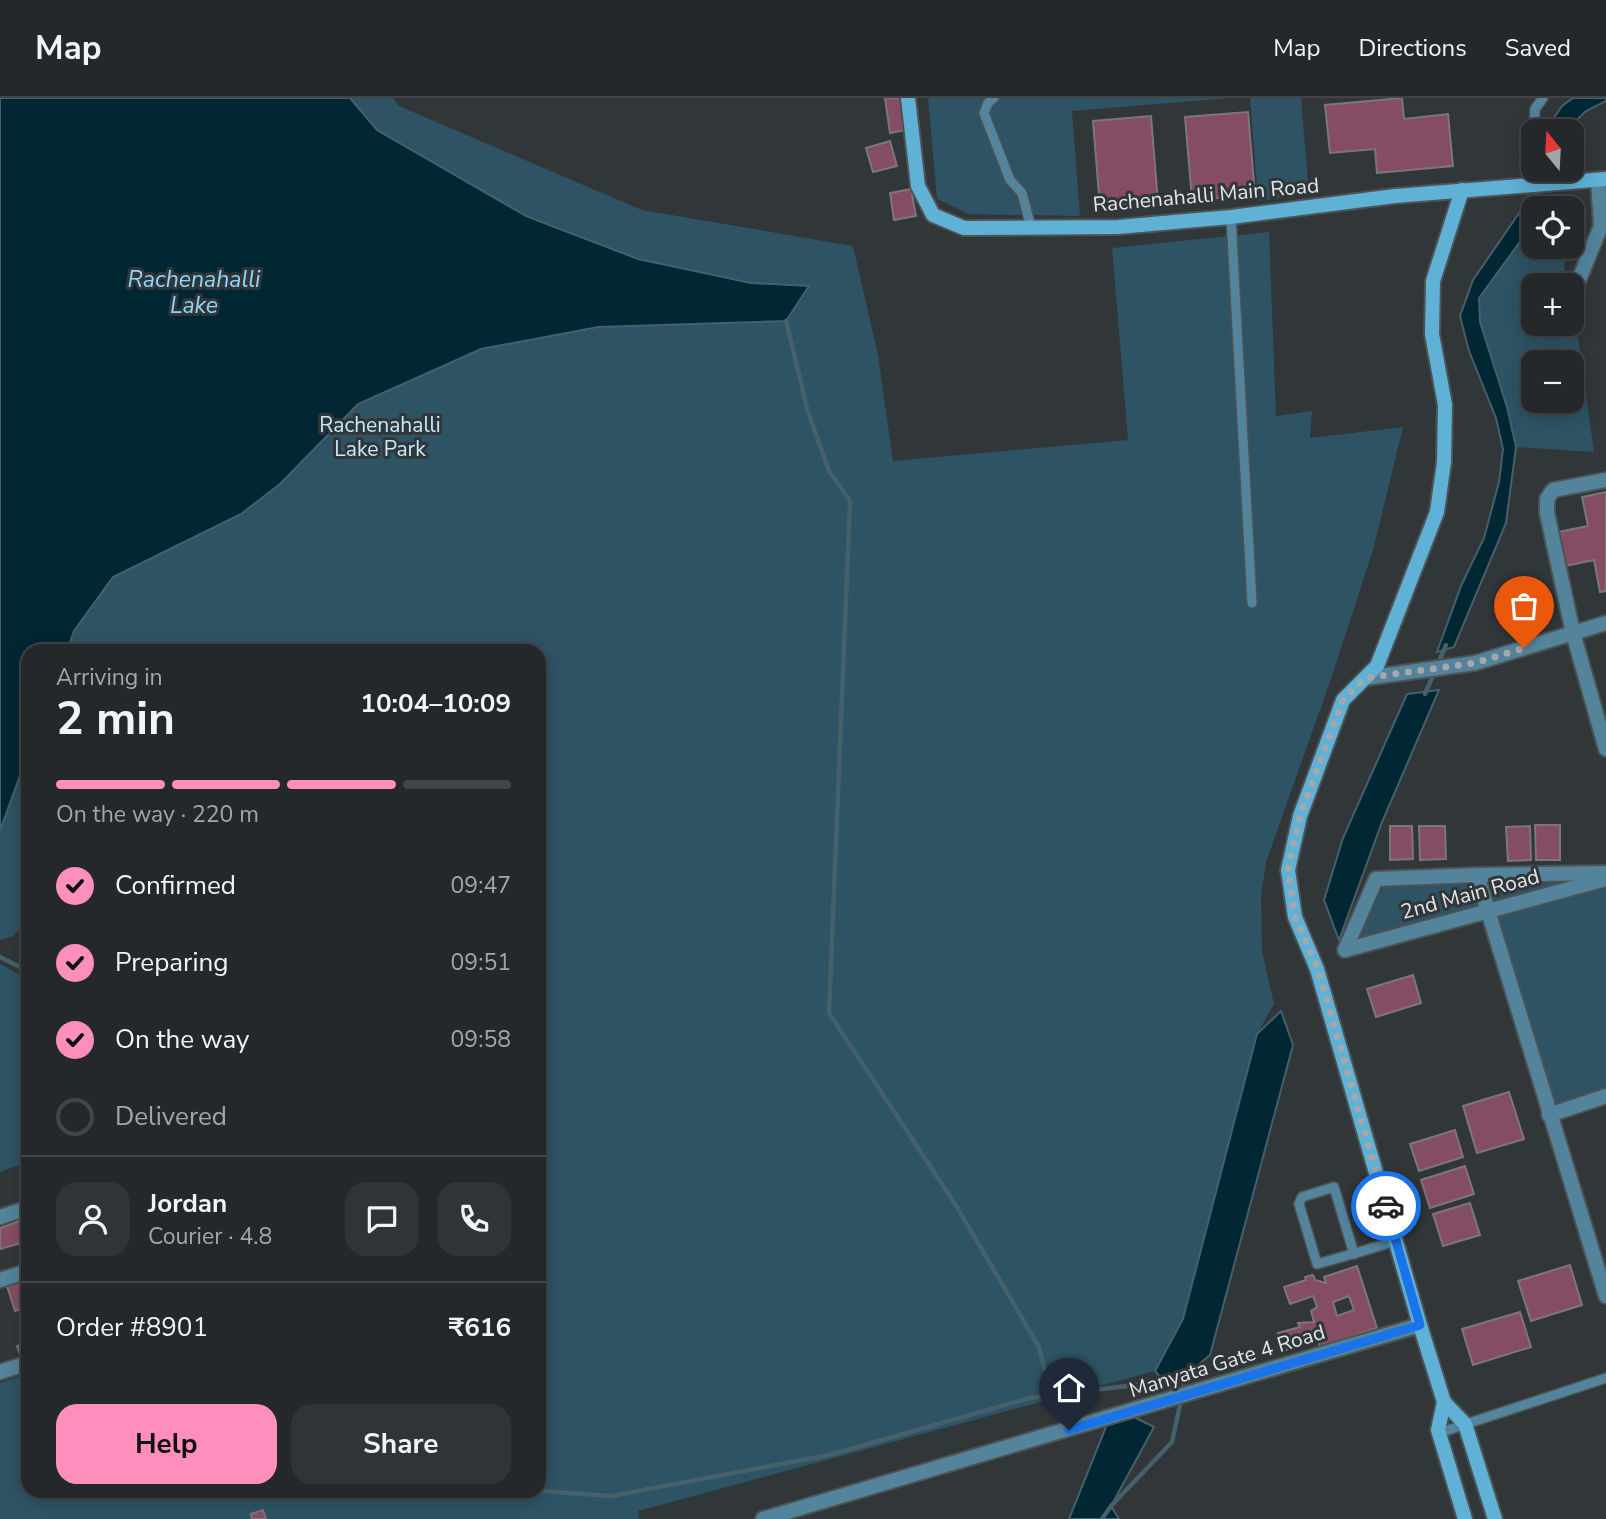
<!DOCTYPE html>
<html lang="en">
<head>
<meta charset="utf-8">
<style>
	:root { --surface:#25282b; --page:#313437; --text:#f1f3f6; --muted:#a3a6a9; --line:#424447; --accent:#fe8ebc }
	body { margin:0; font-family:"Nunito Sans",sans-serif; background:var(--page); color:var(--text); height:100vh; display:flex; flex-direction:column; font-size:26px; white-space:nowrap }
	* { box-sizing:border-box; margin:0 }
	p { font-size:23px; color:var(--muted) }
	.icon { flex:none; width:38px; height:38px; fill:none; stroke:currentColor; stroke-width:2; stroke-linecap:round; stroke-linejoin:round }
	.map { position:relative; flex:1; overflow:hidden }
	.panel { position:absolute; left:21px; top:546px; width:525px; height:854px; display:flex; flex-direction:column; background:var(--surface); border-radius:21px; box-shadow:0 4px 18px #0003,0 0 0 2px var(--line) }
	.panel>* { flex:none }
	.needle { width:46px; rotate:342deg }
	.tools { position:absolute; left:1521px; top:21px; display:grid; gap:14px }
	.tools a { display:grid; place-items:center; width:63px; height:63px; border-radius:14px; background:var(--surface); box-shadow:0 4px 18px #0003,0 0 0 2px var(--line); font-size:35px }
	.pin { position:absolute; display:grid; place-items:center; width:60px; height:60px; color:#fff; margin:-72px -30px; border-radius:50% 50% 50% 0; rotate:-45deg; box-shadow:0 0 7px #0007 }
	.pin .icon { rotate:45deg }
	.courier { position:absolute; display:grid; place-items:center; width:70px; height:70px; margin:-35px; border:5px solid #1a73e8; border-radius:50%; background:#fff; color:#222; box-shadow:0 2px 9px #0007 }
	.headline em { font-style:normal; font-weight:700 }
	.headline div { display:flex; flex-direction:column-reverse }
	.headline { display:flex; align-items:center; justify-content:space-between; height:119px; padding:0 35px }
	h1 { font-size:46px; font-weight:700; line-height:52px }
	.bar { display:grid; grid-template-columns:repeat(4,1fr); gap:10px 7px; align-content:center; height:84px; padding:0 35px }
	.bar i { height:9px; border-radius:5px; background:var(--line) }
	.bar .on { background:var(--accent) }
	.bar p { grid-column:span 4 }
	.line { display:flex; align-items:center; gap:18px; padding:0 35px; border-top:2px solid var(--line) }
	.line div { flex:1 }
	.round { display:grid; place-items:center; flex:none; width:74px; height:74px; border-radius:21px; background:var(--page) }
	ol { padding:0 35px; list-style:none }
	li { display:flex; align-items:center; gap:21px; height:77px }
	li p { margin-inline-start:auto }
	li .icon { padding:7px; border-radius:50%; background:var(--accent); color:#111; stroke-width:4 }
	li:last-child { color:var(--muted) }
	li i { width:38px; height:38px; border:4px solid var(--line); border-radius:50% }
	.primary-button { display:flex; gap:14px; margin-top:auto; padding:14px 35px }
	.primary-button a { flex:1; height:80px; border-radius:21px; background:var(--accent); color:#111; font-size:28px; font-weight:700; line-height:80px; text-align:center }
	.primary-button a+a { background:var(--page); color:var(--text) }
	header { display:flex; align-items:center; gap:42px; box-sizing:border-box; height:98px; padding:0 35px; background:var(--surface); border-bottom:2px solid var(--line) }
	header strong { font-size:33px }
	nav { display:flex; gap:38px; margin-inline-start:auto; font-size:24px }
	.map>svg:first-child { display:block }
</style>
</head>
<body>
<header>
<strong>Map</strong>
<nav><a>Map</a><a>Directions</a><a>Saved</a></nav>
</header>
<div class="map">
<svg width="1606" height="1421" viewBox="0 0 1606 1421">
	<rect width="100%" height="100%" fill="#313639"/>
	<g fill="#2e5364" fill-rule="evenodd">
		<path d="M350,0H393L399,8L642,112L853,148L878,257L893,363L1128,342L1112,150L1269,134L1276,318L1312,313L1310,340L1403,329L1373,452L1331,581L1266,764L1261,798L1262,853L1274,906L1257,936L1183,1221L1155,1273L638,1413L639,1421H0V1285L28,1275V1393H539V553H67L74,533L113,479L241,416L358,306L481,251L598,229L786,223L808,188L751,185L638,161L526,118L377,32Z"/>
		<path d="M928,0H1230L1072,13L1080,118L969,116L937,101Z"/>
		<path d="M1250,0H1301L1309,96L1258,103Z"/>
		<path d="M1531,123L1533,149H1566L1563,187H1533V226L1576,225L1594,354L1516,349L1507,309L1480,224L1479,200L1519,145ZM1533,264H1572V303H1533Z"/>
		<path d="M28,655V820L14,838L0,842V733Z"/>
		<path d="M1606,778L1491,807L1483,780Z"/>
		<path d="M1472,784L1479,807L1359,840L1383,789Z"/>
		<path d="M1606,789V993L1554,1010L1495,816Z"/>
		<path d="M0,866L28,881V1064L0,1074Z"/>
	</g>
	<g fill="#012634" stroke="#45606a" stroke-width="2">
		<path d="M0,0H350L377,32L526,118L638,161L751,185L809,188L786,223L598,229L481,251L358,306L280,386L241,416L113,479L74,533L67,553H28V655L0,733Z"/>
		<path d="M1573,0H1606V3L1586,13L1566,33H1545L1562,8Z"/>
		<path d="M1545,100L1539,110H1533V120L1519,145L1479,200L1480,224L1507,309L1516,349L1506,425L1454,549L1437,554L1461,488L1484,440L1499,384L1503,351L1496,320L1469,253L1460,218L1473,182L1528,102Z"/>
		<path d="M1439,592L1382,724L1339,842L1324,802L1343,740L1407,596Z"/>
		<path d="M1281,913L1293,947L1210,1257L1170,1290L1155,1273L1183,1221L1257,936Z"/>
		<path d="M1114,1309L1154,1329L1111,1408L1119,1421H1069Z"/>
	</g>
	<g fill="none" stroke-linecap="round" stroke-linejoin="round">
		<g stroke="#45606a" stroke-width="4.5">
			<path d="M1531,106L1540,88"/>
			<path d="M786,223L808,314L829,373L850,403L829,915L957,1109L1039,1249L1051,1297"/>
			<path d="M1425,596L1446,547"/>
			<path d="M0,859L28,873"/>
			<path d="M1175,1281L1186,1280"/>
			<path d="M539,1389L542,1393L611,1398L829,1357L1030,1300L1167,1283"/>
			<path d="M1102,1421L1111,1408L1172,1344L1186,1279"/>
		</g>
	</g>
	<g fill="#854d63" stroke="#7d7678" stroke-width="2" fill-rule="evenodd">
		<path d="M885,0H901L906,32L890,35Z"/>
		<path d="M1402,0L1404,21L1448,16L1453,68L1377,75L1375,51L1330,55L1325,7Z"/>
		<path d="M1248,14L1255,97L1192,102L1185,19Z"/>
		<path d="M1151,18L1158,105L1100,110L1093,23Z"/>
		<path d="M890,43L897,68L873,74L866,50Z"/>
		<path d="M1578,46L1579,70H1572V47Z"/>
		<path d="M911,91L916,118L894,122L890,95Z"/>
		<path d="M1606,394V493L1600,494L1594,462L1565,468L1558,434L1588,428L1582,399Z"/>
		<path d="M1535,727H1560V762H1536Z"/>
		<path d="M1390,728H1412L1413,761L1390,762Z"/>
		<path d="M1419,728H1445L1446,761L1420,762Z"/>
		<path d="M1530,728L1531,762L1508,763L1506,729Z"/>
		<path d="M1413,877L1421,905L1376,919L1367,891Z"/>
		<path d="M1509,994L1524,1041L1477,1055L1463,1008Z"/>
		<path d="M1455,1032L1463,1059L1419,1073L1410,1046Z"/>
		<path d="M1465,1068L1474,1096L1430,1110L1421,1082Z"/>
		<path d="M1470,1105L1480,1137L1443,1148L1433,1116Z"/>
		<path d="M28,1120V1143L0,1151V1130Z"/>
		<path d="M1570,1167L1582,1207L1531,1223L1518,1183Z"/>
		<path d="M1357,1168L1377,1230L1320,1249L1318,1242L1283,1253L1278,1235L1300,1229L1298,1225L1314,1224L1311,1213L1317,1209L1313,1198L1290,1206L1284,1189L1306,1182L1305,1179L1313,1177L1315,1182L1326,1185L1324,1179ZM1349,1198L1354,1212L1337,1218L1333,1204Z"/>
		<path d="M28,1178V1209L15,1213L6,1185Z"/>
		<path d="M1520,1214L1531,1249L1473,1267L1462,1231Z"/>
		<path d="M28,1244V1261L22,1262L17,1248Z"/>
		<path d="M263,1412L266,1421H252L251,1416Z"/>
	</g>
	<g fill="none" stroke-linecap="round" stroke-linejoin="round">
		<g stroke="#4d5255" stroke-width="12">
			<g id="lane">
				<path d="M994,0L988,5L984,15L1010,82L1022,95L1031,129"/>
				<path d="M1534,33L1535,11L1543,0"/>
				<path d="M1536,72L1537,86"/>
				<path d="M1231,119L1252,505"/>
				<path d="M1354,1156L1334,1089L1302,1099L1299,1106L1317,1166C1343,1159 1370,1151 1395,1143"/>
				<path d="M1439,1335L1606,1280"/>
			</g>
		</g>
		<g stroke="#4d5255" stroke-width="18">
			<g id="street">
				<path d="M1573,196L1601,128L1598,82"/>
				<path d="M1606,382L1553,392L1547,401V415L1573,535L1606,651"/>
				<path d="M1365,580L1475,565L1606,525"/>
				<path d="M1606,775L1477,777L1606,1198"/>
				<path d="M1345,852L1606,781"/>
				<path d="M1345,852L1376,781L1477,777"/>
				<path d="M1549,1017L1606,998"/>
				<path d="M0,1119L28,1110"/>
				<path d="M0,1182L28,1173"/>
				<path d="M0,1274L28,1265"/>
				<path d="M763,1421L1420,1227"/>
			</g>
		</g>
		<g stroke="#4d5255" stroke-width="18">
			<g id="secondary">
				<path d="M908,0L918,88L933,117L964,130L1118,129L1231,119L1395,98L1606,81"/>
				<path d="M1462,92L1433,183L1432,236L1445,307L1444,364L1437,414L1377,568L1343,602L1300,718L1288,772L1295,819L1317,871L1420,1227L1444,1304L1465,1326L1495,1421"/>
				<path d="M1444,1304L1438,1332L1465,1421"/>
			</g>
		</g>
		<use href="#lane" stroke="#53849b" stroke-width="9"/>
		<use href="#street" stroke="#53849b" stroke-width="14"/>
		<use href="#secondary" stroke="#5fb1d5" stroke-width="14"/>
	</g>
	<g fill="none" stroke-linecap="round" stroke-linejoin="round">
		<path stroke="#a5a8aa" stroke-width="7" stroke-dasharray="0 12.6" d="M1386,1108L1318,871L1295,819L1288,772L1300,718L1343,602L1365,580L1475,565L1524,550"/>
		<path stroke="#1a73e8" stroke-width="9" d="M1069,1332L1420,1227L1386,1108"/>
	</g>
	<g text-anchor="middle" dominant-baseline="central" stroke-width="6" stroke-linejoin="round" paint-order="stroke">
		<g font-size="21" fill="#e3e6e7" stroke="#313639">
			<text transform="translate(1206 97) rotate(-5)">Rachenahalli Main Road</text>
			<text transform="translate(1470 796) rotate(-15)">2nd Main Road</text>
			<text transform="translate(1227 1263) rotate(-17)">Manyata Gate 4 Road</text>
		</g>
		<g font-size="21" fill="#c6eafc" stroke="#313639">
			<text x="380" y="327">Rachenahalli<tspan x="380" dy="24">Lake Park</tspan></text>
		</g>
		<g font-size="23" font-style="italic" fill="#8cd7fa" stroke="#313639">
			<text x="194" y="181">Rachenahalli<tspan x="194" dy="26">Lake</tspan></text>
		</g>
	</g>
</svg>
<div class="tools">
<a><svg class="needle" viewBox="-14 -14 28 28"><path d="M0-13l5 13h-10z" fill="#e53935"/><path d="M0 13l5-13h-10z" fill="#a3a6a9"/></svg></a>
<a><svg class="icon" aria-label="locate" viewBox="0 0 24 24"><circle cx="12" cy="12" r="6"/><path d="M12 2v4M12 18v4M2 12h4M18 12h4"/></svg></a>
<a>+</a>
<a>−</a>
</div>
<div class="pin" style="left:1524px;top:550px;background:#ea580c"><svg class="icon" aria-label="bag" viewBox="0 0 24 24"><path d="M5 8h14l-1 12H6zM9 8a3 3 0 0 1 6 0"/></svg></div>
<div class="pin" style="left:1069px;top:1332px;background:#1f2937"><svg class="icon" aria-label="home" viewBox="0 0 24 24"><path d="M3 11l9-7 9 7M6 9v11h12V9"/></svg></div>
<div class="courier" style="left:1386px;top:1108px"><svg class="icon" aria-label="car" viewBox="0 0 24 24"><path d="M5 17H2v-5l4-1 3-4h7l3 4 3 1v5h-3M9 17h6M6 11h13"/><circle cx="7" cy="17" r="2"/><circle cx="17" cy="17" r="2"/></svg></div>
<section class="panel">
<div class="headline"><div><h1>2 min</h1><p>Arriving in</p></div><em>10:04–10:09</em></div>
<div class="bar"><i class="on"></i><i class="on"></i><i class="on"></i><i></i><p>On the way · 220 m</p></div>
<ol>
<li><svg class="icon" aria-label="check" viewBox="0 0 24 24"><path d="M5 12l5 5 9-10"/></svg>Confirmed<p>09:47</p></li>
<li><svg class="icon" aria-label="check" viewBox="0 0 24 24"><path d="M5 12l5 5 9-10"/></svg>Preparing<p>09:51</p></li>
<li><svg class="icon" aria-label="check" viewBox="0 0 24 24"><path d="M5 12l5 5 9-10"/></svg>On the way<p>09:58</p></li>
<li><i></i>Delivered</li>
</ol>
<div class="line" style="height:126px"><a class="round"><svg class="icon" aria-label="person" viewBox="0 0 24 24"><circle cx="12" cy="8" r="4"/><path d="M4 21q1-7 8-7t8 7"/></svg></a><div><b>Jordan</b><p>Courier · 4.8</p></div><a class="round"><svg class="icon" aria-label="chat" viewBox="0 0 24 24"><path d="M4 5h16v11H9l-5 4z"/></svg></a><a class="round"><svg class="icon" aria-label="phone" viewBox="0 0 24 24"><path d="M5 4h4l2 5-3 2q2 4 5 5l2-3 5 2v4C11 20 4 13 5 4z"/></svg></a></div>
<div class="line" style="height:91px"><div>Order #8901</div><b>₹616</b></div>
<div class="primary-button"><a>Help</a><a>Share</a></div>
</section>
</div>
</body>
</html>
